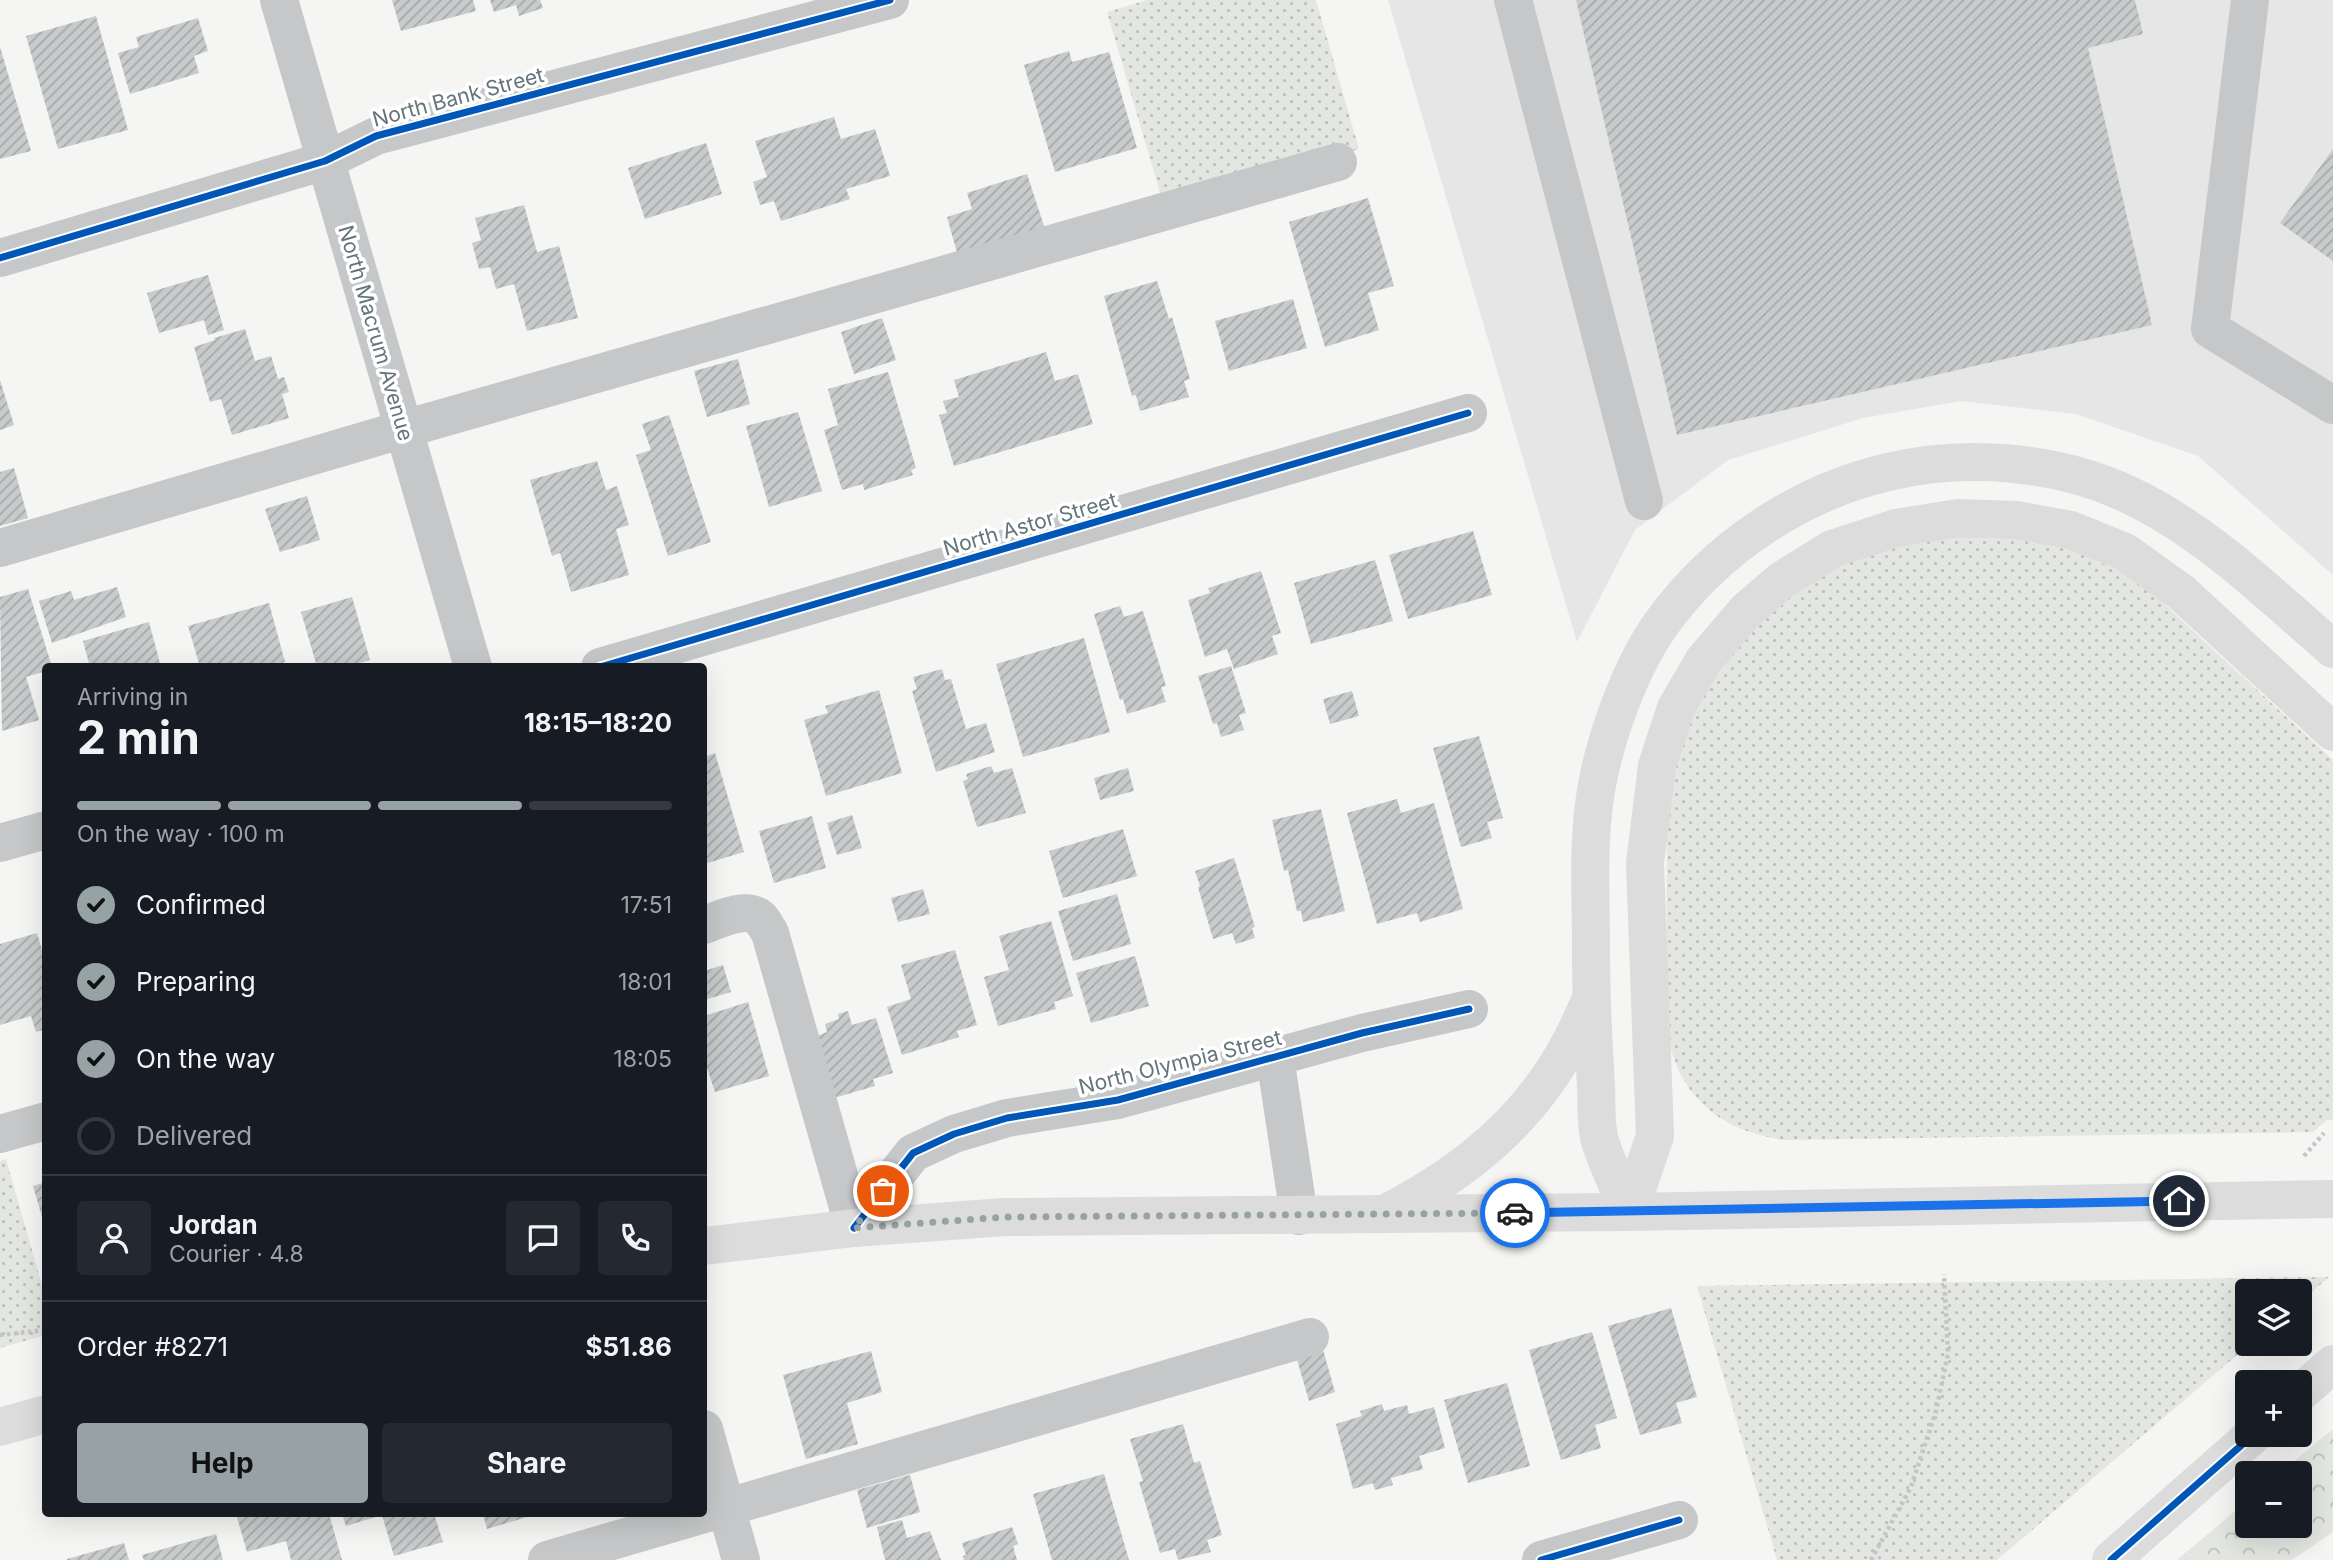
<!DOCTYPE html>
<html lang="en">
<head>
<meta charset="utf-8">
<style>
	:root { --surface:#171b24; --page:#242831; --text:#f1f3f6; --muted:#9ea1a6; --line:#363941; --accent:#97a2a5 }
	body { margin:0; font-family:Inter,sans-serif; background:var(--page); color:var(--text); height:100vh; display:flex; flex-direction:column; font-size:26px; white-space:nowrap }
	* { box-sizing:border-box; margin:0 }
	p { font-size:23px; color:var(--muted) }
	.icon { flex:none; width:38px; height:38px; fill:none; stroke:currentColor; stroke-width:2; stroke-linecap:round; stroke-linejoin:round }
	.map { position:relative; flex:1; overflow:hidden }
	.drawer { position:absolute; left:42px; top:663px; width:665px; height:854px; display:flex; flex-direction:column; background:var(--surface); border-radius:7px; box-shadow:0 7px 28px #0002 }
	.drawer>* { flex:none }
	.controls { position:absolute; left:2235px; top:1279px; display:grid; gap:14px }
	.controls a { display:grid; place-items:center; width:77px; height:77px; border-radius:7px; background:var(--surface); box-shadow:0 7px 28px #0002; font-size:35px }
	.pin { position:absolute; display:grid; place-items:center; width:60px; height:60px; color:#fff; margin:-30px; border:4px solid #fff; border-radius:50%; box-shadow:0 2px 7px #0007 }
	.courier { position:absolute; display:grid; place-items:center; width:70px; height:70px; margin:-35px; border:5px solid #1a73e8; border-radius:50%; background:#fff; color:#222; box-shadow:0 2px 9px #0007 }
	.summary em { font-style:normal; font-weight:700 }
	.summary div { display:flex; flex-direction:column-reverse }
	.summary { display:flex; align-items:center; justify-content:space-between; height:119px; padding:0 35px }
	h1 { font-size:46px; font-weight:700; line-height:52px }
	.bar { display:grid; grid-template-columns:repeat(4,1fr); gap:10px 7px; align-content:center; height:84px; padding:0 35px }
	.bar i { height:9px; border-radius:5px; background:var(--line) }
	.bar .on { background:var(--accent) }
	.bar p { grid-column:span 4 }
	.line { display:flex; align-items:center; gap:18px; padding:0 35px; border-top:2px solid var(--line) }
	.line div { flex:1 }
	.round { display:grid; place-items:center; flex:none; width:74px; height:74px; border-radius:7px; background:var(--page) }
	ol { padding:0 35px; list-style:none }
	li { display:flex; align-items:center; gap:21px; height:77px }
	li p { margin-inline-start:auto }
	li .icon { padding:7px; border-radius:50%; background:var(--accent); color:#111; stroke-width:4 }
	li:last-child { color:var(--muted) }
	li i { width:38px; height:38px; border:4px solid var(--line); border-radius:50% }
	.button { display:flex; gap:14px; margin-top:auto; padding:14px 35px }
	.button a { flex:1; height:80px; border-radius:7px; background:var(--accent); color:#111; font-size:28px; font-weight:700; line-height:80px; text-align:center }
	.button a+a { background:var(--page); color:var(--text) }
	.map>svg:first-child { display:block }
</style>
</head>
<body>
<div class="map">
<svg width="2333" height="1560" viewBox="0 0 2333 1560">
	<defs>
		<pattern id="grass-dots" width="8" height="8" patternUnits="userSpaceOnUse" patternTransform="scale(1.75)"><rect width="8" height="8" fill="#e4e6e2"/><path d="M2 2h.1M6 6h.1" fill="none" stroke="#bcbfbc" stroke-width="1.8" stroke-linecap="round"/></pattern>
		<pattern id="forest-crowns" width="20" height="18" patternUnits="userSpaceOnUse" patternTransform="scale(1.75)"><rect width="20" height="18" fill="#e4e6e2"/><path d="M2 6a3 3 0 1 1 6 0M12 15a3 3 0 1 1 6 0" fill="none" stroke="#bcbfbc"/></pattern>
		<pattern id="building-hatch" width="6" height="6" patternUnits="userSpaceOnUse" patternTransform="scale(1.75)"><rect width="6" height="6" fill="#c8cbcb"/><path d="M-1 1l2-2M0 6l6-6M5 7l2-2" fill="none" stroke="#a6a9aa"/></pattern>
	</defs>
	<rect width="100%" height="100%" fill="#f5f5f4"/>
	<path fill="#e5e6e5" d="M1388,0H2333V575L2198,456L2076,414L1961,401L1863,418L1728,460L1635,530L1577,642Z"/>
	<g fill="url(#grass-dots)">
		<path d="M1147,0H1316L1359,149L1164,206L1107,12Z"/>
		<path d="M1967,531L2060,545L2116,569L2147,588L2333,760V1120H2327L2313,1132L1785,1140C1718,1131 1676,1095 1666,1026L1667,809L1680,743L1705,687L1766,611L1842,559Z"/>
		<path d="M6,1159L45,1296L46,1335L0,1348V1161Z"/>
		<path d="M2329,1277L2300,1302V1292H2247V1344H2250L1997,1560H1777L1697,1286Z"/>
	</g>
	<path fill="url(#forest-crowns)" d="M2333,1429V1532L2292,1560H2177L2247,1501V1526H2300V1474L2280,1473Z"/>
	<g fill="url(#building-hatch)">
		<path d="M392,0H473L476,11L401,31Z"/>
		<path d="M490,0H540L543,8L519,16L516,5L494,12Z"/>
		<path d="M1576,0H2135L2143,34L2088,48L2152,325L1677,435Z"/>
		<path d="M96,16L128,130L58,149L26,36Z"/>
		<path d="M198,18L208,51L194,56L199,73L130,94L118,53L139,47L136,37Z"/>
		<path d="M0,47L31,151L0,159Z"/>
		<path d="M1069,51L1072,62L1109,52L1137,148L1055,172L1024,65Z"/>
		<path d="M834,117L841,139L875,129L890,176L846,189L850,199L781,221L774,201L760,205L753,182L767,177L755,141Z"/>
		<path d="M706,143L722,194L645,219L628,168Z"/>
		<path d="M2333,149V261L2280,223Z"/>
		<path d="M1027,174L1045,229L958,256L947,217L972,209L967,193Z"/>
		<path d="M1368,198L1394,286L1368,293L1379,330L1325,347L1289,222Z"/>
		<path d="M524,205L537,252L559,246L578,318L527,331L514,284L496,289L490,267L479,269L472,243L481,240L475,218Z"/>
		<path d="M208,275L224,330L208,335L204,320L159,333L147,293Z"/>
		<path d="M1157,281L1169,319L1172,317L1190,379L1184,381L1189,397L1140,411L1136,395L1132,396L1104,296Z"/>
		<path d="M1293,299L1307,348L1229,371L1215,321Z"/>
		<path d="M882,318L896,360L854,374L841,332Z"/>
		<path d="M245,329L255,361L271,356L278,379L284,377L289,392L282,394L289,418L232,435L221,399L210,402L194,347L215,340L214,338Z"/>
		<path d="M1046,352L1055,381L1078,374L1093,424L954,466L939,415L947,413L943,401L959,397L954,380Z"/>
		<path d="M738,359L750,404L707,417L694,371Z"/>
		<path d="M888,372L916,468L911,470L913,475L864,490L863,484L842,490L824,430L838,425L828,389Z"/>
		<path d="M0,380L14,425L0,430Z"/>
		<path d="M798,412L822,491L769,507L746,426Z"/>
		<path d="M669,415L711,542L668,556L636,455L651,450L642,424Z"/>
		<path d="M597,461L606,490L617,486L629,525L616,529L629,575L571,592L560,553L552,556L530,480Z"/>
		<path d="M14,468L28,518L0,526V472Z"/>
		<path d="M307,496L320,540L280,552L265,509Z"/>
		<path d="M1473,531L1492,595L1408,619L1389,555Z"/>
		<path d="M1375,560L1393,621L1311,644L1294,583Z"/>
		<path d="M1261,571L1281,633L1272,636L1278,654L1234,669L1227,649L1205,657L1188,600L1210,593L1208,588Z"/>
		<path d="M117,587L126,617L52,643L39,601L71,591L74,600Z"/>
		<path d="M28,589L52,667H46V671L26,677L39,720L2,731L0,597Z"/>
		<path d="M352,597L370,660L347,667H317L301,612Z"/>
		<path d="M269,603L285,662L270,667H200L188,626Z"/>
		<path d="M1120,606L1124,617L1143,611L1166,686L1161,687L1166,702L1127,714L1123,699L1120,700L1094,614Z"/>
		<path d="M149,622L161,667H90L83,641Z"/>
		<path d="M1084,638L1110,732L1023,757L996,664Z"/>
		<path d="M1231,666L1246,713L1239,715L1244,730L1221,737L1217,723L1213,724L1198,676Z"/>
		<path d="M942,669L945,680L951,679L966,729L986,723L995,752L936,772L912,691L917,689L913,677Z"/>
		<path d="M879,690L902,773L826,796L804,720L828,713L825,706Z"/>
		<path d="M1352,691L1359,716L1330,724L1323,699Z"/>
		<path d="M1479,736L1503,818L1487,822L1492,838L1461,847L1433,748Z"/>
		<path d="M704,747L707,756L715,753L744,852L704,864Z"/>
		<path d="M991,766L994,773L1012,768L1026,813L977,827L963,781L968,779L966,774Z"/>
		<path d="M1128,768L1134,791L1100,800L1094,778Z"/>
		<path d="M1397,799L1401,813L1434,803L1463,909L1420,922L1417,913L1377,924L1347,813Z"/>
		<path d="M1321,809L1345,911L1303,922L1301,911H1297L1288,870L1284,871L1272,820Z"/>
		<path d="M852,815L862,848L837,855L827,823Z"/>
		<path d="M812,816L826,868L774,883L759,831Z"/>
		<path d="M1123,829L1137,876L1063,898L1049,851Z"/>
		<path d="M1234,858L1255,927L1252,928L1255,938L1236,944L1232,933L1213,939L1198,887L1200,886L1195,871Z"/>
		<path d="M923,889L930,914L898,922L891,898Z"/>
		<path d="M1117,894L1131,944L1073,961L1058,911Z"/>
		<path d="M1051,921L1073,996L1054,1002L1056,1009L998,1026L984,977L1009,970L999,936Z"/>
		<path d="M37,933L46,963V1029L36,1032L31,1016L0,1025V944Z"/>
		<path d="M955,950L977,1025L957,1031L959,1037L902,1055L887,1007L911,999L901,965Z"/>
		<path d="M1135,956L1149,1006L1091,1023L1076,973Z"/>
		<path d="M723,965L731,992L704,1000V971Z"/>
		<path d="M748,1002L769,1076L715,1092L705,1062L704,1063V1016Z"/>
		<path d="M848,1011L852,1025L876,1018L893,1073L873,1079L875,1086L834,1098L815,1037L827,1032L825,1024L839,1019L838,1014Z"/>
		<path d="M46,1182V1227H45L33,1186Z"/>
		<path d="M1671,1308L1697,1397L1676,1403L1682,1423L1640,1435L1608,1326Z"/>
		<path d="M1592,1332L1617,1418L1595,1425L1601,1448L1561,1460L1529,1350Z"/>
		<path d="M1322,1346L1335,1392L1309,1401L1295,1353Z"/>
		<path d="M871,1351L882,1392L847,1403L858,1444L806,1459L783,1375Z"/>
		<path d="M1507,1383L1530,1466L1468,1483L1444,1400Z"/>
		<path d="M1382,1404L1384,1411L1407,1405L1409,1414L1434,1407L1445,1448L1419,1456L1423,1469L1391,1478L1393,1485L1375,1490L1373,1483L1353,1489L1336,1424L1362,1416L1360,1411Z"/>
		<path d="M1183,1424L1194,1463L1200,1461L1222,1535L1207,1540L1211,1552L1178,1560L1175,1549L1160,1553L1139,1482L1143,1481L1130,1439Z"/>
		<path d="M1104,1474L1129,1560H1052L1033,1494Z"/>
		<path d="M910,1475L920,1512L867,1528L857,1490Z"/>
		<path d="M236,1514H329L342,1560H291L286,1541L247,1552Z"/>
		<path d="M342,1514H434L443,1542L394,1556L382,1515L346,1526Z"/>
		<path d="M483,1514H537L487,1529Z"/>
		<path d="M902,1520L907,1538L930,1531L941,1560H885L877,1527Z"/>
		<path d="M1012,1527L1018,1544L1013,1546L1017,1560H964L963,1556L966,1555L962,1543Z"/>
		<path d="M216,1534L223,1560H144L142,1555Z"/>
		<path d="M124,1543L129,1560H67V1559Z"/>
	</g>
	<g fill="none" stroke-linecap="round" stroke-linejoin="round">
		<g stroke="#c4c5c5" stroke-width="4.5" stroke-dasharray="3.5 3.5" stroke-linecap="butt">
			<path d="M2304,1156L2324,1133"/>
			<path d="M0,1335L46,1330"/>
			<path d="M1871,1560L1911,1487L1936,1411L1948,1354L1944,1274"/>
		</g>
		<g stroke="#c5c7c8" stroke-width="38">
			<path d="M279,0L473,667"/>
			<path d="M1513,0L1644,501"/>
			<path d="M2250,0L2210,329L2333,405"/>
			<path d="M0,258L325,161L376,136L890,0"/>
			<path d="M0,548L404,429L1338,162"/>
			<path d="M600,667L1468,413"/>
			<path d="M0,843L46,830"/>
			<path d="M704,925C719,920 745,906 760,918C764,922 767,929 770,933L854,1228"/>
			<path d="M1275,1057L1299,1216"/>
			<path d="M0,1134L46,1121"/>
			<path d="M854,1228L913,1153L954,1134L1007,1118L1118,1100L1362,1033L1469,1009"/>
			<path d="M704,1429L741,1560"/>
			<path d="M547,1560L1310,1337"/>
			<path d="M1541,1560L1679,1520"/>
		</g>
		<g stroke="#dcdcdd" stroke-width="38">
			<path d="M1390,1211C1465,1172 1528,1121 1569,1045C1577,1031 1583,1016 1590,1001"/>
			<path d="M1629,1212C1620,1189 1607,1165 1600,1141C1595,1124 1597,1103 1596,1085C1593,1039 1591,992 1591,946C1591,893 1587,838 1597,785C1606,735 1631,666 1661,624C1715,549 1798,493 1888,472C1964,454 2055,460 2127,494C2205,530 2269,594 2333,649"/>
			<path d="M1629,1212L1655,1136L1645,863L1657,766L1676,708L1704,660L1746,611L1782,580L1832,549L1896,528L1958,518L2016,520L2071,530L2125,552L2182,593L2333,732"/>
			<path d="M704,1246L854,1228L1005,1217L1629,1212L2333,1199"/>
			<path d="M2300,1393L2333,1364"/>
			<path d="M0,1427L46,1414"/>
			<path d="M2111,1560L2253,1435"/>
		</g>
		<g stroke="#fff" stroke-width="11">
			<g id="cycleway">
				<path d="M0,258L325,161L376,136L890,0"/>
				<path d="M600,667L1468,413"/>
				<path d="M854,1228L913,1153L954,1134L1007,1118L1118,1100L1362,1033L1469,1009"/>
				<path d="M1541,1560L1679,1520"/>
				<path d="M2111,1560L2253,1435"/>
			</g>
		</g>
		<use href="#cycleway" stroke="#0057b8" stroke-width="7"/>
	</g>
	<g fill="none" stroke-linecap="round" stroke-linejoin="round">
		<path stroke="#97a2a5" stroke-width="7" stroke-dasharray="0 12.6" d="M883,1191L854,1228L1005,1217L1515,1213"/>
		<path stroke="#1a73e8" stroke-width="9" d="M1515,1213L2179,1201"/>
	</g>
	<g text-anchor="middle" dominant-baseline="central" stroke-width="7" stroke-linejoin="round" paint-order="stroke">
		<g font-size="21" fill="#64757a" stroke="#fff">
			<text transform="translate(458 97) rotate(-15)">North Bank Street</text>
			<text transform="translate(376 333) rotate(74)">North Macrum Avenue</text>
			<text transform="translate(1030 524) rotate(-16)">North Astor Street</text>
			<text transform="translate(1180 1062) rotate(-14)">North Olympia Street</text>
		</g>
	</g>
</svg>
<div class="controls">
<a><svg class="icon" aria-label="layers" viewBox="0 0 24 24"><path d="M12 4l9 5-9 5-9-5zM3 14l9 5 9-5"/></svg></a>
<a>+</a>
<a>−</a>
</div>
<div class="pin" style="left:883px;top:1191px;background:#ea580c"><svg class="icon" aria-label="bag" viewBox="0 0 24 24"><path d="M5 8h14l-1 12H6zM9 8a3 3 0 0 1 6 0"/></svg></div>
<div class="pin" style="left:2179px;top:1201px;background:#1f2937"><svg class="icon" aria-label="home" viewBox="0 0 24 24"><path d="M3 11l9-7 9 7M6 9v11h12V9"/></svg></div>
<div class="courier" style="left:1515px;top:1213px"><svg class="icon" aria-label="car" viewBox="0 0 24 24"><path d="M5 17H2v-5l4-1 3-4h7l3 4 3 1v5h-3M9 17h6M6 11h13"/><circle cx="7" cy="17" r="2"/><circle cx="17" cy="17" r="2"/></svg></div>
<section class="drawer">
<div class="summary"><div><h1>2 min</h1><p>Arriving in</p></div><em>18:15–18:20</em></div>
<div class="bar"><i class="on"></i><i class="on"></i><i class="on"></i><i></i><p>On the way · 100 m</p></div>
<ol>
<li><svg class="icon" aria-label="check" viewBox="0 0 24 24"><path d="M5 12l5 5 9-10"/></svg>Confirmed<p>17:51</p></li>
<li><svg class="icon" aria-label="check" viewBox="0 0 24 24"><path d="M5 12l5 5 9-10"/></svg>Preparing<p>18:01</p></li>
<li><svg class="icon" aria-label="check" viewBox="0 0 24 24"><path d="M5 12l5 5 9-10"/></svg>On the way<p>18:05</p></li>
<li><i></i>Delivered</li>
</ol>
<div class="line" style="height:126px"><a class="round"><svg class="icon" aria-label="person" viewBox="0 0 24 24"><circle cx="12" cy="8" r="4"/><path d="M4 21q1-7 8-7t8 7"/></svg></a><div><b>Jordan</b><p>Courier · 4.8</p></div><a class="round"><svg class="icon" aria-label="chat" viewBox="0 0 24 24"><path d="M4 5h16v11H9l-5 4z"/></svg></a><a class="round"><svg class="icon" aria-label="phone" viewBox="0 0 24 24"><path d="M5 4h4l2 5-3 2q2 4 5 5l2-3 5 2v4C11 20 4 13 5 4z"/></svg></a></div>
<div class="line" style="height:91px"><div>Order #8271</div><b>$51.86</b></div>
<div class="button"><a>Help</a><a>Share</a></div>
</section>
</div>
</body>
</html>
